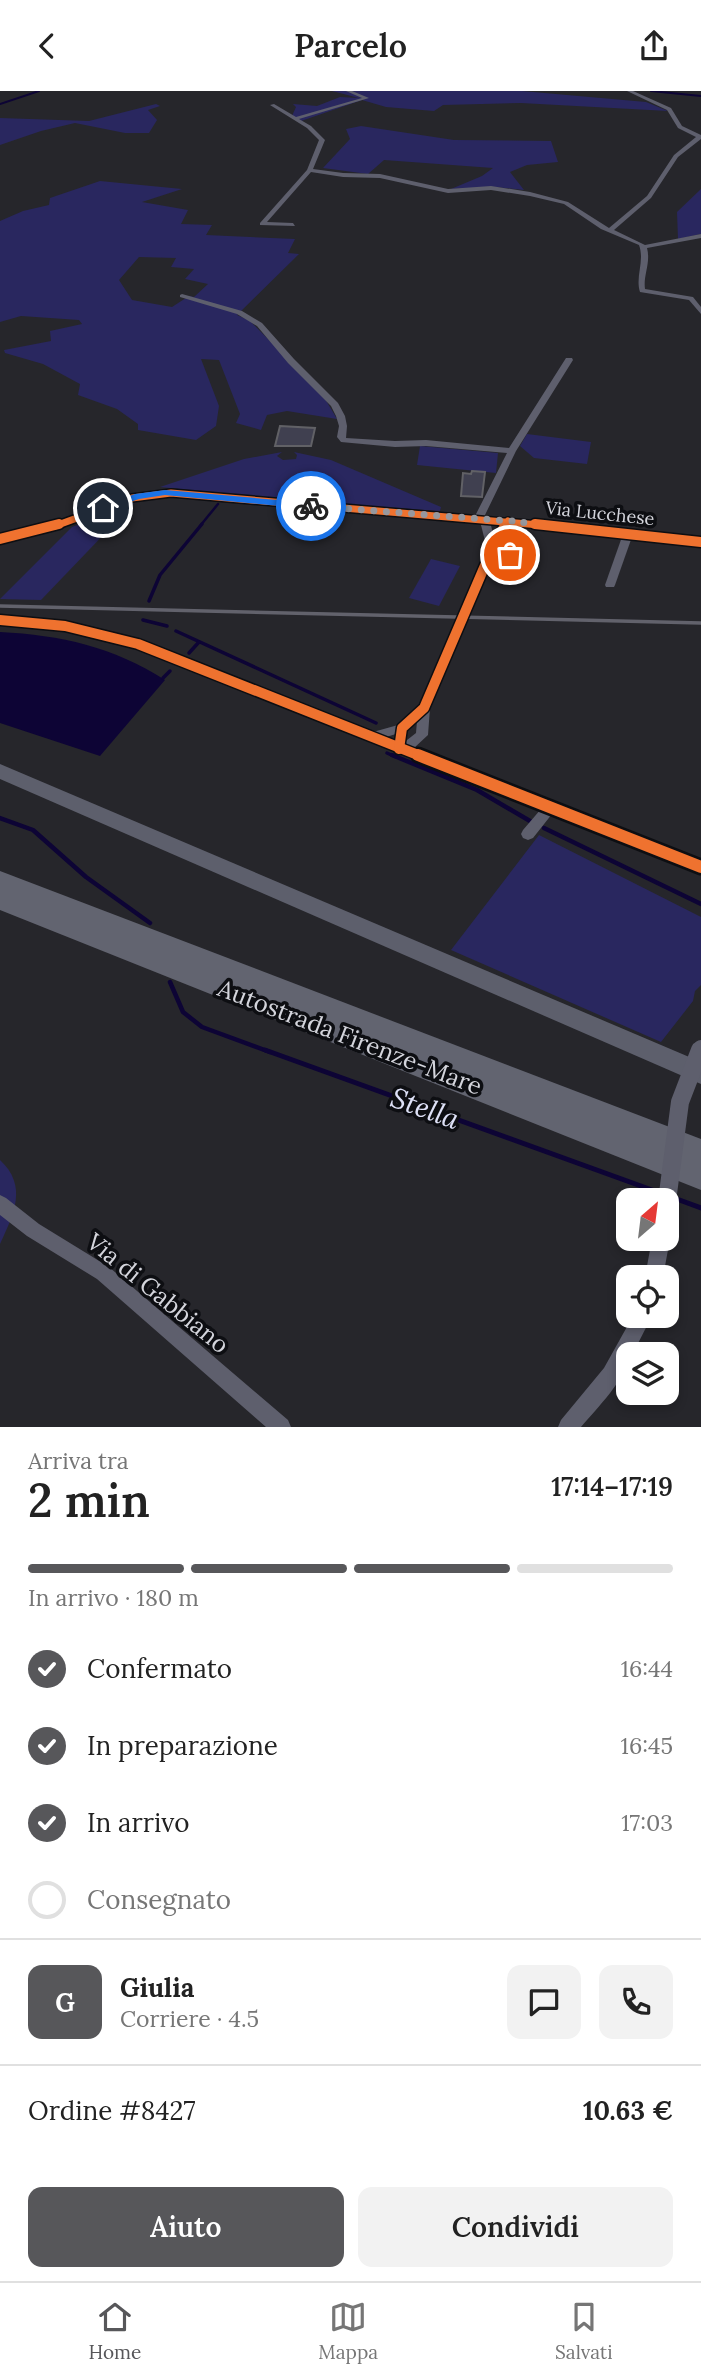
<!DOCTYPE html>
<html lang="it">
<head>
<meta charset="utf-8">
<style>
	:root { --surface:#fff; --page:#f2f2f2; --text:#222; --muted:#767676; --line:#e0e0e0; --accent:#57575a }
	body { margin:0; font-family:Lora,serif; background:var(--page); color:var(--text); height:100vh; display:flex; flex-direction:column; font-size:26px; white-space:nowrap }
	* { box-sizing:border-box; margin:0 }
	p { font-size:23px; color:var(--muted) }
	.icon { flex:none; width:38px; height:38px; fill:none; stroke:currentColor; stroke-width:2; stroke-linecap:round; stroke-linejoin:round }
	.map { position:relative; height:1336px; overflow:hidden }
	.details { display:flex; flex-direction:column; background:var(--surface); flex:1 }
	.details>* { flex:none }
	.needle { width:46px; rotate:28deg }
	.tools { position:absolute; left:616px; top:1097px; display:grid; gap:14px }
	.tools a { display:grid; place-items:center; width:63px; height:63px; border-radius:14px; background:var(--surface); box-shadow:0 4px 10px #0003; font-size:35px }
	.pin { position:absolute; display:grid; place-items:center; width:60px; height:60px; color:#fff; margin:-30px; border:4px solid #fff; border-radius:50%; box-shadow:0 2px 7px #0007 }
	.courier { position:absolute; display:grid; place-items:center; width:70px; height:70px; margin:-35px; border:5px solid #1a73e8; border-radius:50%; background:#fff; color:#222; box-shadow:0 2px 9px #0007 }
	.head em { font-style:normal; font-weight:600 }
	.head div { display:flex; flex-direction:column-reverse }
	.head { display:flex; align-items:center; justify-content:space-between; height:119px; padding:0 28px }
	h1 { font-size:46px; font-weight:600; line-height:52px }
	.bar { display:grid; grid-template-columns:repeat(4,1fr); gap:10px 7px; align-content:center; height:84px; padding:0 28px }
	.bar i { height:9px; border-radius:5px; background:var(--line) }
	.bar .active { background:var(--accent) }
	.bar p { grid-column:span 4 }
	.line { display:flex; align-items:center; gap:18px; padding:0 28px; border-top:2px solid var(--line) }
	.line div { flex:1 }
	.round { display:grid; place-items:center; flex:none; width:74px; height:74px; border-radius:14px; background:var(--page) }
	ol { padding:0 28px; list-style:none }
	li { display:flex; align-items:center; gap:21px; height:77px }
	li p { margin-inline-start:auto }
	li .icon { padding:7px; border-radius:50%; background:var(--accent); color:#fff; stroke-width:4 }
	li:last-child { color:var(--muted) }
	li i { width:38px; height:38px; border:4px solid var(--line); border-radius:50% }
	.cta { display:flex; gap:14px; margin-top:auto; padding:14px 28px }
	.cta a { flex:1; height:80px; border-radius:14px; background:var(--accent); color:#fff; font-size:28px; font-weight:600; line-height:80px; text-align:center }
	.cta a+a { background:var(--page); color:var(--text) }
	header { display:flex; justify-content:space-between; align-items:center; height:91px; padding:0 28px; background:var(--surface); font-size:32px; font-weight:600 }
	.menu { display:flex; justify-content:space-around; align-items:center; height:98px; border-top:2px solid var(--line); background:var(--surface); font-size:19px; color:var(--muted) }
	.menu a { display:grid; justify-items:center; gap:4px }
	.menu .active { color:var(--accent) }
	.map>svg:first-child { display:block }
</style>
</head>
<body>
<header><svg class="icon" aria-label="back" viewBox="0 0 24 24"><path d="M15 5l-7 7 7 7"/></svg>Parcelo<svg class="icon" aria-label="share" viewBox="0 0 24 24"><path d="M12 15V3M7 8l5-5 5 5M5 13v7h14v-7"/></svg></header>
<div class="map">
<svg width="701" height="1336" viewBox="0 0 701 1336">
	<rect width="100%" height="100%" fill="#26262b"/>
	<g fill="#29275f" fill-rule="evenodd">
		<path d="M332,0H522L646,11L668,20L521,12L443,14L434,20L386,16L362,9L301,30L292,25L296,16L293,13L317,15L340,6L359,7Z"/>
		<path d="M156,13L160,15L148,19L157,29L149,42H125L75,32L41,40L0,54V27L89,30Z"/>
		<path d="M361,35L454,49L551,50L558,71L527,74L510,81L524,99L495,96L451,98L482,85L493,77L384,69L368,83L323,77L350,48L346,38Z"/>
		<path d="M100,90L182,98L142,111L188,119L181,133L212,134L206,144L295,148L288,162L299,163L237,224L250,230L321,301L337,328L287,320L267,324L261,339L236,332L240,323L219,269L201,268L219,315L216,335L196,349L138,339V333L117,318L78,304L80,293L43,273L5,262L4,259L51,250L50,240L82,233L79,229L21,225L0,231V130L23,120L49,114L50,107ZM139,166L176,167L171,176L194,178L185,188L208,193L194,206L189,205L172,216L132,209L119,189Z"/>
		<path d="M701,98V143L678,148L677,121Z"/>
		<path d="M527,343L591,351L587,373L534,367L520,355Z"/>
		<path d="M420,355L498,362L496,382L417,374Z"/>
		<path d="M282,361L277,365L283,369L296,368L297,364L294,361L331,369L441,416L440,420L322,412L160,396L244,368Z"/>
		<path d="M134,412L41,509L0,508L72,436Z"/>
		<path d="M431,468L460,475L439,515L409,507Z"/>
		<path d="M539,744L701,826V894L695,900L693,910L661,951L451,859Z"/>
		<path d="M0,1069C28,1095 14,1123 0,1153Z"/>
	</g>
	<path fill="#0d0435" d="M0,541C61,544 113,556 165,589L100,665L0,632Z"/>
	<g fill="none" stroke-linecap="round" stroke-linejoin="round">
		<g stroke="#0d0435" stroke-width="2">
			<path d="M651,0L701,5"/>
			<path d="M0,13L39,0"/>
		</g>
		<path stroke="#0d0435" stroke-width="2.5" d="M200,435L218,413"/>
		<g stroke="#0d0435" stroke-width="3.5">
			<path d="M149,510L160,484L202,433"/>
			<path d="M143,529L167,535"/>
			<path d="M176,540L376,632"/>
			<path d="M189,562L199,551"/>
			<path d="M163,587L170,580"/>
			<path d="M387,662L396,666"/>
		</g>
		<g stroke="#0d0435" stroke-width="4.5">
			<path d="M392,664L477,699L530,730"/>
			<path d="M0,727L33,739L86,786L150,832"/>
			<path d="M544,737L701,813"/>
			<path d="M170,891L183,921L202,936L270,961"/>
		</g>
		<g stroke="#0d0435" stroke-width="5">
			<path d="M265,959L663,1103"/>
			<path d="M674,1107L701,1117"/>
		</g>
	</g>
	<g fill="#404050" stroke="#616166" stroke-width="2">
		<path d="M280,335L315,337L311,355H275Z"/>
		<path d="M472,380L485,381L482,406L461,405L463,382L471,383Z"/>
	</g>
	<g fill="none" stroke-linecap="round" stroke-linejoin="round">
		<path stroke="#404046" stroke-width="10" stroke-dasharray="10 5" stroke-linecap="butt" d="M456,542L464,523"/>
		<g fill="#5e5f6d" fill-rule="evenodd">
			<path d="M346,0H352L369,7L299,28L311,35L325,49L313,78L343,82L380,83L448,98L491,95L530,101L568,111L609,137L647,105L674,64L696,46L678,37L667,19L627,0H633L671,17L682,35L701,44V48L678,66L651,107L614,139L645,154L701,143V147L647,157C651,172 643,184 645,198L693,206L701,216V223L689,209L640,201C635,185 645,171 639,154L601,138L564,113L530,105L491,99L448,102L380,87L343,86L311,81L267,131L293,132L295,135L260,134V132L307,79L319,49L307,37L270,14L274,13L296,26L362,7Z"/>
			<path d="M182,203L242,220L262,232L294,268L338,312L345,325L347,335L346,347L395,350L426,349L509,357L566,267H572L573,269L516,360L485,424L489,427L494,446L505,428H511L513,430L497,458L468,526H460L459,523L487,458L480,430L474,427L507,362L426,355L395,356L341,351L337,346L339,335L336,325L331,315L288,272L257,235L237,223L180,206V204Z"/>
			<path d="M525,428L530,431L515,464L510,467L506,466L505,464L520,431Z"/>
			<path d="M628,440L633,443L615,494L614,496H606L605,494L623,443Z"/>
			<path d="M0,525L65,531L142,550L373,641L398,634L419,614L451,542L456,538L460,539L461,542L430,617L428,644L414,657L701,770V782L552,723L533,747L528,749L523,747L521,743L523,739L541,718L135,556L65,539L0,533ZM417,630L416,642L402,653L386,646L406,640Z"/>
			<path d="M0,1104L6,1107L39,1133L109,1176L288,1329L291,1336H266L97,1188L27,1145L0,1124Z"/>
			<path d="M667,1142L670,1148L663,1186H645L652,1148H667Z"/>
			<path d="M633,1225H652L632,1264H628C628,1287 596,1318 581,1336H558L561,1329L604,1277Z"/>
		</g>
		<path fill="#5e5f6d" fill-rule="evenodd" d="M171,399L329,414L479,424L701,447V455L479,430L329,420L171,405L134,410L58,437L0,451V445L51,432L128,405Z"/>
		<path fill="#5d5f6c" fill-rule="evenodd" d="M0,673L701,971V993L0,688Z"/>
		<path fill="#626470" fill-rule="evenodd" d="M0,780L701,1048V1099L0,819Z"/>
		<path stroke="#62626c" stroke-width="3.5" d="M0,515L701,532"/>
		<path stroke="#5e5f6d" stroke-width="14" d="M699,961L701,956"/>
		<path stroke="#5e5f6d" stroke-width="18" d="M667,1110L680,1011L700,959"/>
		<g stroke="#0d0e12" stroke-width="10">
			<g id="cycleway-far2">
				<path d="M55,435L132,407L171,402L551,435"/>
				<path d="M505,435L508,430"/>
			</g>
		</g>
		<g stroke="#0d0e12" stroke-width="13">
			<g id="cycleway-far1">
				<path d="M535,433L701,451"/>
				<path d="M0,448L59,433"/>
				<path d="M0,529L65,535L138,553L423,666"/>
				<path d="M399,658L402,637L424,617L492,458L506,433"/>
			</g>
		</g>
		<g stroke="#0d0e12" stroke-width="17">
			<path id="cycleway" d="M418,664L701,776"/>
		</g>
		<use href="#cycleway-far2" stroke="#ef722f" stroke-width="7"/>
		<use href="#cycleway-far1" stroke="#ef722f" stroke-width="10"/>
		<use href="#cycleway" stroke="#ef722f" stroke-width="12"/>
	</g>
	<path fill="#1a73e8" d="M165,399L311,412L316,415L311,418L165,404L139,408L103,420L98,417L135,403Z"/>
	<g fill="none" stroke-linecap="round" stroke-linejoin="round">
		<path stroke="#97989e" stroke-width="7" stroke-dasharray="0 12.6" d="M311,415L524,431L510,464"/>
	</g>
	<g text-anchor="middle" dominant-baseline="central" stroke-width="7" stroke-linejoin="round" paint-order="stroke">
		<g font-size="18" fill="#d4d5dc" stroke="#0d0e12">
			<text transform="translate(600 422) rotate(6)">Via Lucchese</text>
		</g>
		<g font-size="24" fill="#d4d5dc" stroke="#0d0e12">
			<text transform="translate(350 946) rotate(21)">Autostrada Firenze-Mare</text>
			<text transform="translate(158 1202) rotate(39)">Via di Gabbiano</text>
		</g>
		<g font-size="28" font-style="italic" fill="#dee1f7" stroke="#0d0e12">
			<text transform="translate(425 1017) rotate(20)">Stella</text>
		</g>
	</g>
</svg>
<div class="tools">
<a><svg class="needle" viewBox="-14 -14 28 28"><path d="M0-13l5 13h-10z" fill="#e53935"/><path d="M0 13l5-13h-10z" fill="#767676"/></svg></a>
<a><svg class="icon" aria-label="locate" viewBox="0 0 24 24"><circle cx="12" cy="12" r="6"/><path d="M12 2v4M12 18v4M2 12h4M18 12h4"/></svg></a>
<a><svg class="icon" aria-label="layers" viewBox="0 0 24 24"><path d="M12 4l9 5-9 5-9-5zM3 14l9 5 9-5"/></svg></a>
</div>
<div class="pin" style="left:510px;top:464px;background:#ea580c"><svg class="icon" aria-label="bag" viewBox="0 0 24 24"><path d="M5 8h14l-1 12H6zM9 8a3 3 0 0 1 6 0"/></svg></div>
<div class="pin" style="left:103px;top:417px;background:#1f2937"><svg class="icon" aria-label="home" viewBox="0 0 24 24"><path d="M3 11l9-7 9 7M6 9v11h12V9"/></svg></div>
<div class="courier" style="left:311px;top:415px"><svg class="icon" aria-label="bike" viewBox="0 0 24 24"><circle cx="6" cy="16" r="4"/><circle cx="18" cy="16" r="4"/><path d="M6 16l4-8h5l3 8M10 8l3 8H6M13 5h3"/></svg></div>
</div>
<section class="details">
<div class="head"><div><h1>2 min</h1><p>Arriva tra</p></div><em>17:14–17:19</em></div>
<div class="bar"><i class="active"></i><i class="active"></i><i class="active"></i><i></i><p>In arrivo · 180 m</p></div>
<ol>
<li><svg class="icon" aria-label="check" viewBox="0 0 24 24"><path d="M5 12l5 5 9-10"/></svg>Confermato<p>16:44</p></li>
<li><svg class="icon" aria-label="check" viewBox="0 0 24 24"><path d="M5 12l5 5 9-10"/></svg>In preparazione<p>16:45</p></li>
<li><svg class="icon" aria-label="check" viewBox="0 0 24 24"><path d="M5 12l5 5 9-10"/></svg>In arrivo<p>17:03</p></li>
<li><i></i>Consegnato</li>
</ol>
<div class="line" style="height:126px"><b class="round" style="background:var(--accent);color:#fff">G</b><div><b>Giulia</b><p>Corriere · 4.5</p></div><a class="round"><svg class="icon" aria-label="chat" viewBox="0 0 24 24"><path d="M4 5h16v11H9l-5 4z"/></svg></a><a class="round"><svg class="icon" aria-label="phone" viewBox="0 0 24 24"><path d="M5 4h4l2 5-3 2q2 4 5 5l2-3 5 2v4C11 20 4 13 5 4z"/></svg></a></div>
<div class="line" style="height:91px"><div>Ordine #8427</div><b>10.63 €</b></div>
<div class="cta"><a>Aiuto</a><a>Condividi</a></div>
</section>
<nav class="menu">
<a class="active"><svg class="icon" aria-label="home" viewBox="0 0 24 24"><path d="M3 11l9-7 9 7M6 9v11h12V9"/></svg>Home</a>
<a><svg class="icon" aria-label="map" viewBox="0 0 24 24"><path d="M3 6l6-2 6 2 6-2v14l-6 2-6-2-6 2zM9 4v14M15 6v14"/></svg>Mappa</a>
<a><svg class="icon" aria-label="saved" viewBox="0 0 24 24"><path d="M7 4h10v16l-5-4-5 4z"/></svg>Salvati</a>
</nav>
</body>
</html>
